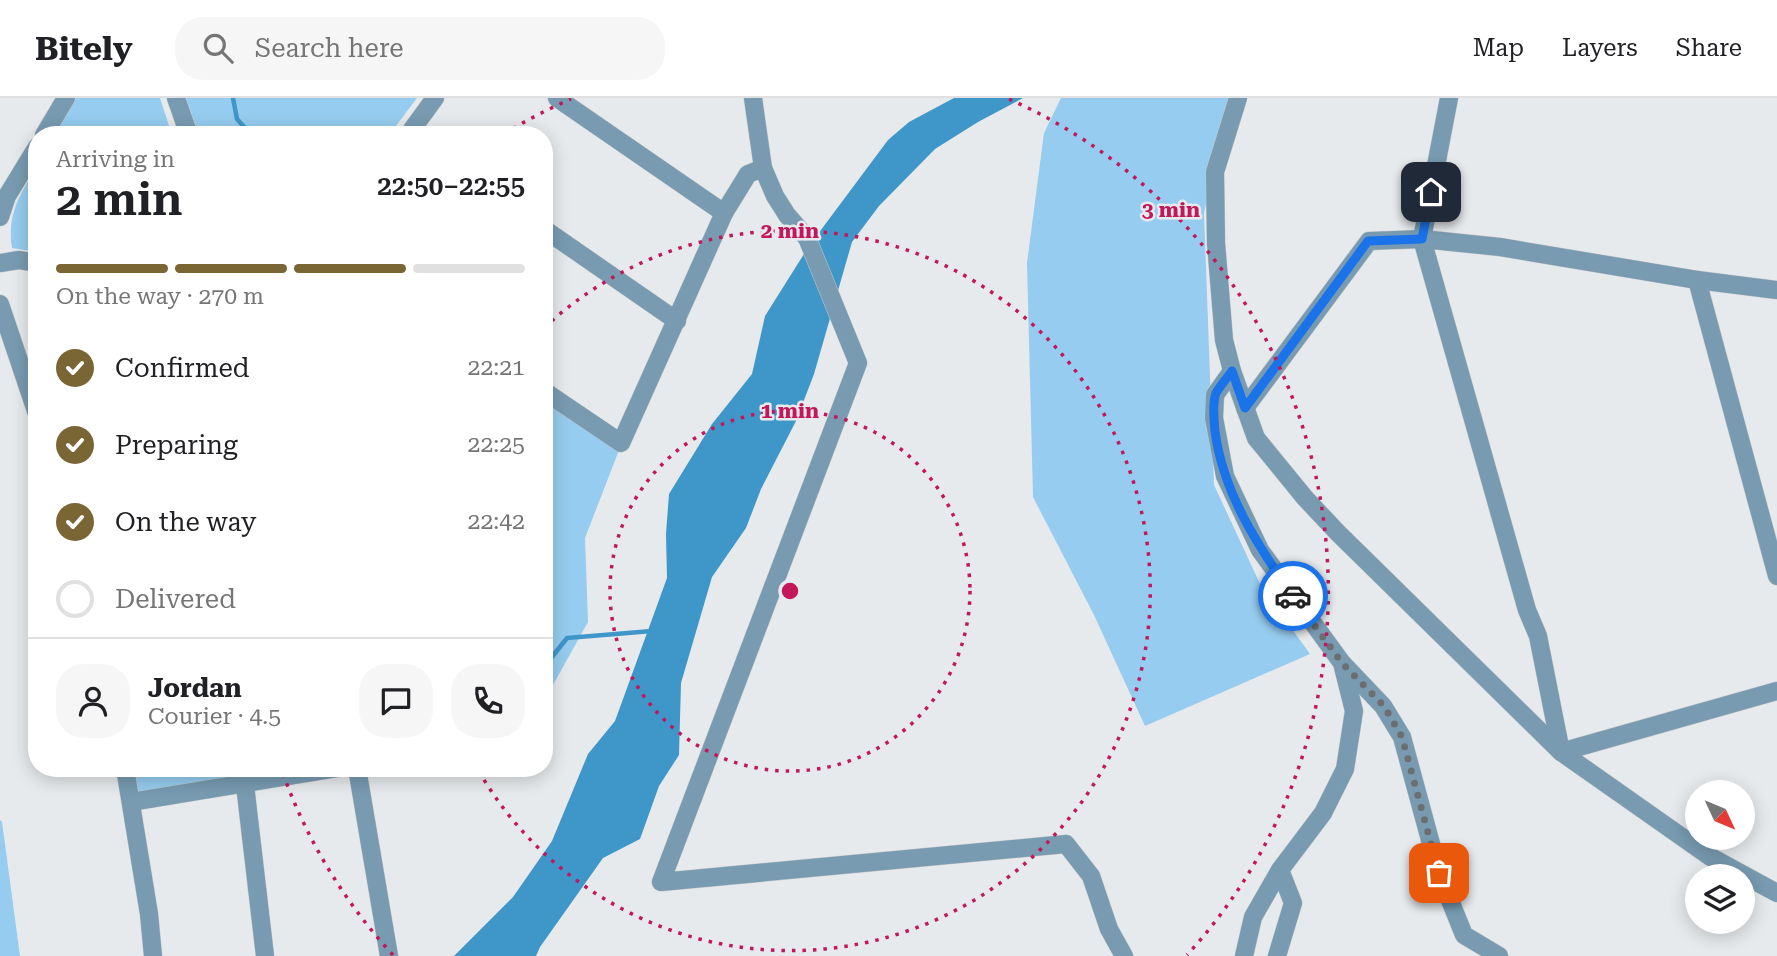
<!DOCTYPE html>
<html lang="en">
<head>
<meta charset="utf-8">
<style>
	:root { --surface:#fff; --page:#f6f6f6; --text:#202124; --muted:#757577; --line:#e0e0e0; --accent:#7a6534 }
	body { margin:0; font-family:"Roboto Serif",serif; background:var(--page); color:var(--text); height:100vh; display:flex; flex-direction:column; font-size:26px; white-space:nowrap }
	* { box-sizing:border-box; margin:0 }
	p { font-size:23px; color:var(--muted) }
	.icon { flex:none; width:38px; height:38px; fill:none; stroke:currentColor; stroke-width:2; stroke-linecap:round; stroke-linejoin:round }
	.map { position:relative; flex:1; overflow:hidden }
	.panel { position:absolute; left:28px; top:28px; width:525px; height:651px; display:flex; flex-direction:column; background:var(--surface); border-radius:28px; box-shadow:0 4px 18px #0003 }
	.panel>* { flex:none }
	.needle { width:46px; rotate:134deg }
	.controls { position:absolute; left:1685px; top:682px; display:grid; gap:14px }
	.controls a { display:grid; place-items:center; width:70px; height:70px; border-radius:50%; background:var(--surface); box-shadow:0 4px 18px #0003; font-size:35px }
	.pin { position:absolute; display:grid; place-items:center; width:60px; height:60px; color:#fff; margin:-30px; border-radius:14px; box-shadow:0 4px 10px #0006 }
	.courier { position:absolute; display:grid; place-items:center; width:70px; height:70px; margin:-35px; border:5px solid #1a73e8; border-radius:50%; background:#fff; color:#222; box-shadow:0 2px 9px #0007 }
	.overview em { font-style:normal; font-weight:600 }
	.overview div { display:flex; flex-direction:column-reverse }
	.overview { display:flex; align-items:center; justify-content:space-between; height:119px; padding:0 28px }
	h1 { font-size:46px; font-weight:600; line-height:52px }
	.bar { display:grid; grid-template-columns:repeat(4,1fr); gap:10px 7px; align-content:center; height:84px; padding:0 28px }
	.bar i { height:9px; border-radius:5px; background:var(--line) }
	.bar .selected { background:var(--accent) }
	.bar p { grid-column:span 4 }
	.line { display:flex; align-items:center; gap:18px; padding:0 28px; border-top:2px solid var(--line) }
	.line div { flex:1 }
	.round { display:grid; place-items:center; flex:none; width:74px; height:74px; border-radius:28px; background:var(--page) }
	ol { padding:0 28px; list-style:none }
	li { display:flex; align-items:center; gap:21px; height:77px }
	li p { margin-inline-start:auto }
	li .icon { padding:7px; border-radius:50%; background:var(--accent); color:#fff; stroke-width:4 }
	li:last-child { color:var(--muted) }
	li i { width:38px; height:38px; border:4px solid var(--line); border-radius:50% }
	header { display:flex; align-items:center; gap:42px; box-sizing:border-box; height:98px; padding:0 35px; background:var(--surface); border-bottom:2px solid var(--line) }
	header strong { font-size:33px }
	nav { display:flex; gap:38px; margin-inline-start:auto; font-size:24px }
	.search { width:490px; height:63px; background:var(--page); display:flex; align-items:center; gap:18px; box-sizing:border-box; padding:0 24px; border-radius:28px; color:var(--muted); font-size:26px }
	.map>svg:first-child { display:block }
</style>
</head>
<body>
<header>
<strong>Bitely</strong>
<div class="search"><svg class="icon" aria-label="search" viewBox="0 0 24 24"><circle cx="10" cy="10" r="6"/><path d="M15 15l6 6"/></svg>Search here</div>
<nav><a>Map</a><a>Layers</a><a>Share</a></nav>
</header>
<div class="map">
<svg width="1777" height="858" viewBox="0 0 1777 858">
	<rect width="100%" height="100%" fill="#e7eaec"/>
	<g fill="#96ccef">
		<path d="M76,0H160L172,37H55Z"/>
		<path d="M186,0H417L389,37H199Z"/>
		<path d="M1061,0H1231L1204,115L1214,387L1261,488L1310,556L1145,628L1094,517L1033,399L1027,165L1044,35Z"/>
		<path d="M37,68V154L12,150C7,115 20,97 37,68Z"/>
		<path d="M544,299L621,347L585,440L588,524L544,603Z"/>
		<path d="M130,670H220L222,683L135,699Z"/>
		<path d="M0,722L2,724L20,858H0Z"/>
	</g>
	<path fill="#3f97c9" d="M954,0H1023L978,24L935,51L879,108L852,144L814,276L796,323L761,391L746,430L712,479L681,585L679,657L659,688L640,741L603,760L540,849L536,858H454L513,799L552,743L588,656L615,623L667,480L666,436L669,396L712,326L752,276L765,218L809,148L888,42L909,24Z"/>
	<g fill="none" stroke-linecap="round" stroke-linejoin="round">
		<g stroke="#3f97c9" stroke-width="4.5">
			<path d="M233,0L237,21L251,37"/>
			<path d="M544,569L567,540L652,533"/>
		</g>
		<g stroke="#c5c8ca" stroke-width="19">
			<g id="minor">
				<path d="M176,0L189,37"/>
				<path d="M557,0L724,115"/>
				<path d="M753,0L763,70L775,98L787,117L807,140L858,265L661,784L1066,746L1091,778L1109,831L1124,858"/>
				<path d="M1238,0L1215,74L1216,145L1224,242L1232,273L1256,340L1305,400L1338,435L1561,654L1709,758L1777,795"/>
				<path d="M1449,0L1422,141L1527,512L1538,538L1561,654L1777,593"/>
				<path d="M44,37L66,0"/>
				<path d="M408,37L435,0"/>
				<path d="M0,119L7,98L37,49"/>
				<path d="M544,131L677,223"/>
				<path d="M0,165L19,162L37,165"/>
				<path d="M1697,182L1777,478"/>
				<path d="M0,206L37,316"/>
				<path d="M1232,273L1215,297L1214,320L1225,378L1260,452L1342,565L1354,613L1345,671L1323,715L1280,772L1253,819L1244,858"/>
				<path d="M544,293L621,345L724,115L748,76L763,70"/>
				<path d="M1245,310L1369,143L1422,141L1500,149L1697,182L1777,192"/>
				<path d="M1343,566L1383,608L1402,639L1439,775L1464,837L1499,858"/>
				<path d="M125,670L149,816L153,858"/>
				<path d="M243,670L265,858"/>
				<path d="M357,670L389,858"/>
				<path d="M131,704L337,670"/>
				<path d="M1277,858L1293,805L1280,772"/>
			</g>
		</g>
		<use href="#minor" stroke="#789bb1" stroke-width="18"/>
	</g>
	<g fill="none" stroke-linecap="round" stroke-linejoin="round">
		<path stroke="#6d6e70" stroke-width="7" stroke-dasharray="0 12.6" d="M1293,498L1342,565L1384,608L1402,639L1439,775"/>
		<path stroke="#1a73e8" stroke-width="9" d="M1293,498C1258,448 1223,395 1215,333C1214,322 1212,306 1216,295C1220,288 1227,280 1232,273L1245,310L1368,143L1422,141L1431,94"/>
	</g>
	<g fill="none" stroke="#c2185b" stroke-width="3.5" stroke-dasharray="3.5 7">
		<circle cx="790" cy="493" r="180"/>
		<path d="M544 230A360 360 0 1 1 477 670"/>
		<path d="M393 857A539 539 0 0 1 282 673M504 36A539 539 0 0 1 571 1M1009 1A539 539 0 0 1 1187 857"/>
	</g>
	<circle cx="790" cy="493" r="10" fill="#c2185b" stroke="#e7eaec" stroke-width="3.5"/>
	<g font-size="21" text-anchor="middle" font-weight="bold" fill="#c2185b" stroke="#e7eaec" stroke-width="5" stroke-linejoin="round" paint-order="stroke">
		<text x="1171" y="119">3 min</text>
		<text x="790" y="140">2 min</text>
		<text x="790" y="320">1 min</text>
	</g>
</svg>
<div class="controls">
<a><svg class="needle" viewBox="-14 -14 28 28"><path d="M0-13l5 13h-10z" fill="#e53935"/><path d="M0 13l5-13h-10z" fill="#757577"/></svg></a>
<a><svg class="icon" aria-label="layers" viewBox="0 0 24 24"><path d="M12 4l9 5-9 5-9-5zM3 14l9 5 9-5"/></svg></a>
</div>
<div class="pin" style="left:1439px;top:775px;background:#ea580c"><svg class="icon" aria-label="bag" viewBox="0 0 24 24"><path d="M5 8h14l-1 12H6zM9 8a3 3 0 0 1 6 0"/></svg></div>
<div class="pin" style="left:1431px;top:94px;background:#1f2937"><svg class="icon" aria-label="home" viewBox="0 0 24 24"><path d="M3 11l9-7 9 7M6 9v11h12V9"/></svg></div>
<div class="courier" style="left:1293px;top:498px"><svg class="icon" aria-label="car" viewBox="0 0 24 24"><path d="M5 17H2v-5l4-1 3-4h7l3 4 3 1v5h-3M9 17h6M6 11h13"/><circle cx="7" cy="17" r="2"/><circle cx="17" cy="17" r="2"/></svg></div>
<section class="panel">
<div class="overview"><div><h1>2 min</h1><p>Arriving in</p></div><em>22:50–22:55</em></div>
<div class="bar"><i class="selected"></i><i class="selected"></i><i class="selected"></i><i></i><p>On the way · 270 m</p></div>
<ol>
<li><svg class="icon" aria-label="check" viewBox="0 0 24 24"><path d="M5 12l5 5 9-10"/></svg>Confirmed<p>22:21</p></li>
<li><svg class="icon" aria-label="check" viewBox="0 0 24 24"><path d="M5 12l5 5 9-10"/></svg>Preparing<p>22:25</p></li>
<li><svg class="icon" aria-label="check" viewBox="0 0 24 24"><path d="M5 12l5 5 9-10"/></svg>On the way<p>22:42</p></li>
<li><i></i>Delivered</li>
</ol>
<div class="line" style="height:126px"><a class="round"><svg class="icon" aria-label="person" viewBox="0 0 24 24"><circle cx="12" cy="8" r="4"/><path d="M4 21q1-7 8-7t8 7"/></svg></a><div><b>Jordan</b><p>Courier · 4.5</p></div><a class="round"><svg class="icon" aria-label="chat" viewBox="0 0 24 24"><path d="M4 5h16v11H9l-5 4z"/></svg></a><a class="round"><svg class="icon" aria-label="phone" viewBox="0 0 24 24"><path d="M5 4h4l2 5-3 2q2 4 5 5l2-3 5 2v4C11 20 4 13 5 4z"/></svg></a></div>
</section>
</div>
</body>
</html>
